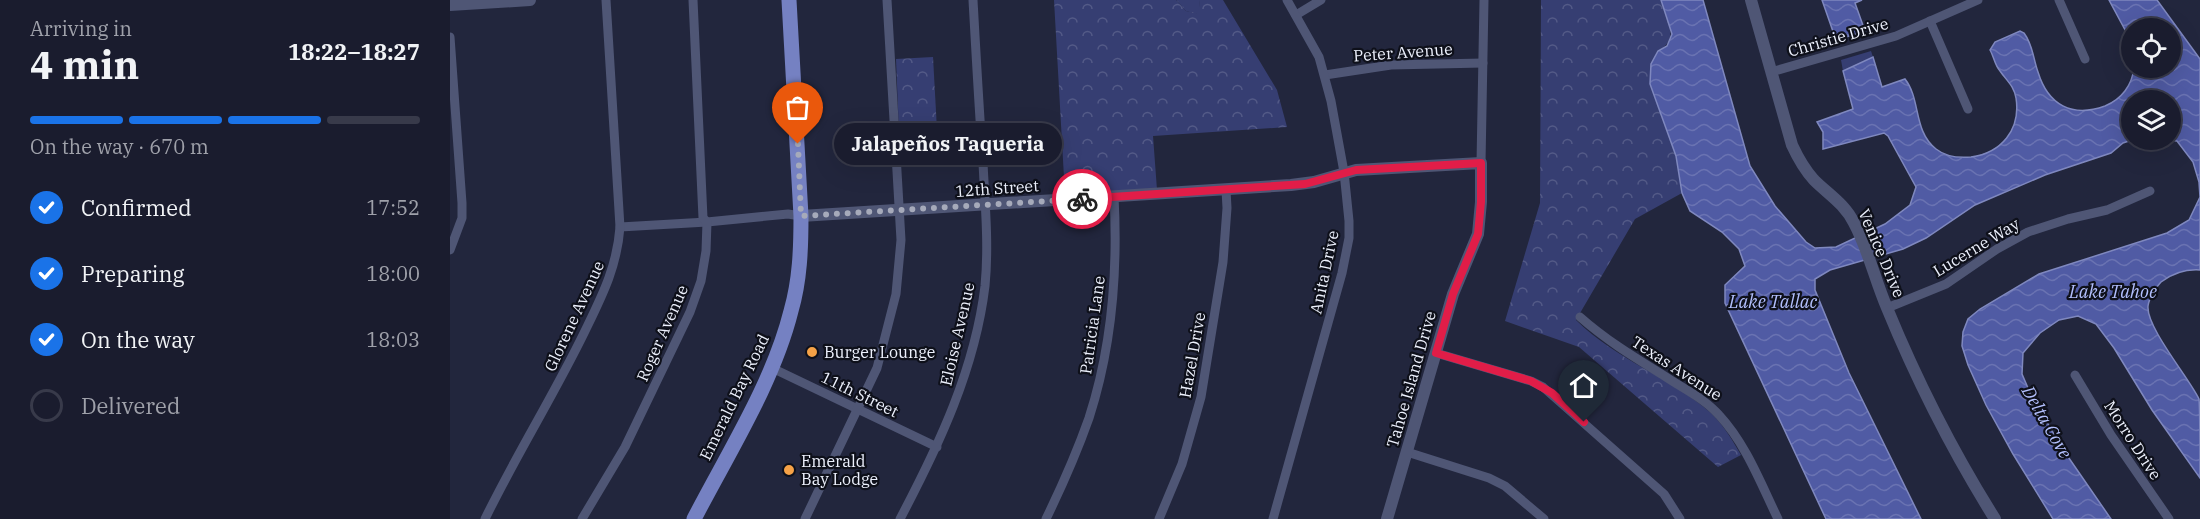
<!DOCTYPE html>
<html lang="en">
<head>
<meta charset="utf-8">
<style>
	:root { --surface:#1a1c2e; --page:#232536; --text:#f1f3f6; --muted:#9fa1aa; --line:#383a4a; --accent:#1a73e8 }
	body { margin:0; font-family:"IBM Plex Serif",serif; background:var(--page); color:var(--text); height:100vh; display:flex; flex-direction:column; font-size:22px; white-space:nowrap }
	* { box-sizing:border-box; margin:0 }
	p { font-size:20px; color:var(--muted) }
	.icon { flex:none; width:33px; height:33px; fill:none; stroke:currentColor; stroke-width:2; stroke-linecap:round; stroke-linejoin:round }
	.map { position:relative; flex:1; overflow:hidden }
	.drawer { display:flex; flex-direction:column; background:var(--surface); width:450px }
	.drawer>* { flex:none }
	.tools { position:absolute; left:1671px; top:18px; display:grid; gap:12px }
	.tools a { display:grid; place-items:center; width:60px; height:60px; border-radius:50%; background:var(--surface); box-shadow:0 6px 24px #0002,0 0 0 2px var(--line); font-size:30px }
	.pin { position:absolute; display:grid; place-items:center; width:51px; height:51px; color:#fff; margin:-62px -26px; border-radius:50% 50% 50% 0; rotate:-45deg; box-shadow:0 0 6px #0007 }
	.pin .icon { rotate:45deg }
	.courier { position:absolute; display:grid; place-items:center; width:60px; height:60px; margin:-30px; border:4px solid #e11d48; border-radius:50%; background:#fff; color:#222; box-shadow:0 2px 8px #0007 }
	.bubble { position:absolute; height:42px; border-radius:21px; background:var(--surface); box-shadow:0 6px 24px #0002,0 0 0 2px var(--line); font-size:20px; font-weight:700; line-height:42px; text-align:center }
	.headline em { font-style:normal; font-weight:700 }
	.headline div { display:flex; flex-direction:column-reverse }
	.headline { display:flex; align-items:center; justify-content:space-between; height:102px; padding:0 30px }
	h1 { font-size:39px; font-weight:700; line-height:45px }
	.bar { display:grid; grid-template-columns:repeat(4,1fr); gap:9px 6px; align-content:center; height:72px; padding:0 30px }
	.bar i { height:8px; border-radius:4px; background:var(--line) }
	.bar .selected { background:var(--accent) }
	.bar p { grid-column:span 4 }
	ol { padding:0 30px; list-style:none }
	li { display:flex; align-items:center; gap:18px; height:66px }
	li p { margin-inline-start:auto }
	li .icon { padding:6px; border-radius:50%; background:var(--accent); color:#fff; stroke-width:4 }
	li:last-child { color:var(--muted) }
	li i { width:33px; height:33px; border:3px solid var(--line); border-radius:50% }
	main { display:flex; flex:1; min-height:0 }
	.map>svg:first-child { display:block }
</style>
</head>
<body>
<main>
<section class="drawer">
<div class="headline"><div><h1>4 min</h1><p>Arriving in</p></div><em>18:22–18:27</em></div>
<div class="bar"><i class="selected"></i><i class="selected"></i><i class="selected"></i><i></i><p>On the way · 670 m</p></div>
<ol>
<li><svg class="icon" aria-label="check" viewBox="0 0 24 24"><path d="M5 12l5 5 9-10"/></svg>Confirmed<p>17:52</p></li>
<li><svg class="icon" aria-label="check" viewBox="0 0 24 24"><path d="M5 12l5 5 9-10"/></svg>Preparing<p>18:00</p></li>
<li><svg class="icon" aria-label="check" viewBox="0 0 24 24"><path d="M5 12l5 5 9-10"/></svg>On the way<p>18:03</p></li>
<li><i></i>Delivered</li>
</ol>
</section>
<div class="map">
<svg width="1750" height="519" viewBox="0 0 1750 519">
	<defs>
		<pattern id="forest-crowns" width="20" height="18" patternUnits="userSpaceOnUse" patternTransform="scale(1.5)"><rect width="20" height="18" fill="#363e72"/><path d="M2 6a3 3 0 1 1 6 0M12 15a3 3 0 1 1 6 0" fill="none" stroke="#535a87"/></pattern>
		<pattern id="wetland-marsh" width="20" height="14" patternUnits="userSpaceOnUse" patternTransform="scale(1.5)"><rect width="20" height="14" fill="#363e72"/><path d="M1 5h8M5 5V1M11 12h8M15 12V8" fill="none" stroke="#535a87"/></pattern>
		<pattern id="water-waves" width="16" height="10" patternUnits="userSpaceOnUse" patternTransform="scale(1.5)"><rect width="16" height="10" fill="#505ba4"/><path d="M0 5q4-4 8 0t8 0" fill="none" stroke="#6a73b2"/></pattern>
	</defs>
	<rect width="100%" height="100%" fill="#22263d"/>
	<path fill="#363e72" d="M1421,51L1423,57L1393,71L1391,60Z"/>
	<g fill="url(#forest-crowns)">
		<path d="M604,0H726L736,11L750,14L749,0H773L827,90L837,127L703,136L707,190L615,195Z"/>
		<path d="M1091,0H1211C1216,20 1231,38 1208,51L1200,84L1226,156L1232,193L1185,219L1126,320C1166,360 1221,377 1262,414C1274,426 1283,441 1291,455L1268,467L1129,347L1055,321L1090,203Z"/>
		<path d="M483,57L487,130L449,132L446,59Z"/>
	</g>
	<path fill="url(#wetland-marsh)" d="M726,0H749L751,15L736,11Z"/>
	<g fill="url(#water-waves)" stroke="#7f88bf" stroke-width="1.5">
		<path d="M1211,0H1253L1300,166L1325,206L1356,242L1365,248L1386,247L1435,224L1460,205L1466,187L1438,136L1434,133L1373,149V132L1367,122L1403,109L1393,71L1423,57L1432,87L1455,79C1471,99 1463,131 1486,149C1496,157 1509,158 1521,157C1551,153 1571,130 1566,98C1564,86 1557,81 1550,71C1545,66 1544,57 1540,50L1545,42L1570,31L1574,33C1583,45 1583,58 1588,72C1598,105 1622,118 1655,106C1672,99 1682,85 1684,68H1720V28H1682L1681,41L1659,0H1707L1750,59V270C1735,269 1723,273 1711,282C1706,287 1699,298 1698,306C1696,327 1739,378 1749,399C1750,408 1750,464 1750,478L1702,410L1664,348L1646,324L1628,316L1609,320L1590,333L1573,353L1572,374L1581,395L1612,448L1661,519H1603L1563,454L1536,405L1518,365L1512,346L1513,332L1518,319L1530,309L1589,274L1717,233L1739,220L1750,197L1749,182L1743,162L1727,141L1718,140H1720V100H1682V140L1673,143L1661,153L1595,175L1525,205L1476,238L1453,249L1380,270L1365,279V290L1399,373L1471,519H1376L1275,303V285L1295,266L1289,249L1272,232L1240,211L1232,193L1226,156L1200,84L1201,64L1208,51L1217,46L1222,34Z"/>
		<path d="M1372,0H1412L1405,3L1415,31L1386,40Z"/>
	</g>
	<g fill="none" stroke-linecap="round" stroke-linejoin="round">
		<g stroke="#4f5675" stroke-width="9">
			<path d="M1609,0L1635,59"/>
			<path d="M846,15L871,0"/>
			<path d="M1480,21L1518,109"/>
			<path d="M0,37L12,203V218L0,250"/>
			<path d="M1321,72L1446,36L1528,0"/>
			<path d="M875,75L941,65L1033,63"/>
			<path d="M1031,163L1034,0"/>
			<path d="M170,227L257,222L338,214L351,216"/>
			<path d="M1437,308L1496,284L1547,249L1578,232L1618,219L1657,210L1700,191"/>
			<path d="M1130,317C1156,340 1184,357 1213,375C1232,388 1254,398 1269,415C1296,444 1311,484 1328,519"/>
			<path d="M986,353L1081,381L1093,387L1214,494L1230,519"/>
			<path d="M322,368L487,447"/>
			<path d="M1625,375L1661,435L1719,519"/>
			<path d="M957,452L1039,478L1055,486L1094,519"/>
			<path d="M35,519C66,455 104,395 135,331C152,296 167,267 170,227L156,0"/>
			<path d="M132,519L175,447L240,312L251,281L256,251L257,222L253,218L243,0"/>
			<path d="M355,519L427,368L446,294L451,240L437,0"/>
			<path d="M450,519C489,445 525,369 535,286C539,245 535,204 533,163C529,109 526,54 523,0"/>
			<path d="M596,519C612,486 627,452 639,418C662,347 668,271 664,196"/>
			<path d="M709,519L732,464L751,397L773,262L777,208L776,190"/>
			<path d="M823,519L892,273L899,238V221L894,172L881,101L869,57L837,0"/>
		</g>
		<g stroke="#4f5675" stroke-width="12">
			<path d="M1301,0L1342,145C1348,158 1354,169 1364,180C1378,194 1395,204 1404,223C1418,249 1425,280 1437,308C1467,381 1503,452 1545,519"/>
			<path d="M0,5L80,0"/>
			<path d="M351,216L841,185L864,182L906,170L1031,163V202L1028,234L1003,294L937,519"/>
		</g>
		<path stroke="#7581c2" stroke-width="15" d="M244,519C278,453 323,383 341,311C350,280 351,248 351,216L339,0"/>
	</g>
	<g fill="none" stroke-linecap="round" stroke-linejoin="round">
		<path stroke="#a6aaba" stroke-width="6" stroke-dasharray="0 10.8" d="M348,144L351,216L632,199"/>
		<path stroke="#e11d48" stroke-width="8" d="M632,199L855,184L906,170L1031,163V202L1028,234L1003,294L986,353L1081,381L1102,393L1134,422"/>
	</g>
	<g fill="#f6a247" stroke="#0e101a" stroke-width="2">
		<circle cx="362" cy="352" r="6"/>
		<circle cx="339" cy="470" r="6"/>
	</g>
	<g text-anchor="middle" dominant-baseline="central" stroke-width="4.5" stroke-linejoin="round" paint-order="stroke">
		<g font-size="16" fill="#edf1fd" stroke="#0e101a">
			<text transform="translate(1388 37) rotate(-16)">Christie Drive</text>
			<text transform="translate(953 52) rotate(-4)">Peter Avenue</text>
			<text transform="translate(547 188) rotate(-4)">12th Street</text>
			<text transform="translate(1526 247) rotate(-31)">Lucerne Way</text>
			<text transform="translate(1432 253) rotate(67)">Venice Drive</text>
			<text transform="translate(874 272) rotate(-78)">Anita Drive</text>
			<text transform="translate(124 316) rotate(-65)">Glorene Avenue</text>
			<text transform="translate(642 325) rotate(-82)">Patricia Lane</text>
			<text transform="translate(212 333) rotate(-66)">Roger Avenue</text>
			<text transform="translate(507 334) rotate(-77)">Eloise Avenue</text>
			<text transform="translate(742 355) rotate(-80)">Hazel Drive</text>
			<text transform="translate(1227 368) rotate(33)">Texas Avenue</text>
			<text transform="translate(961 379) rotate(-74)">Tahoe Island Drive</text>
			<text transform="translate(410 394) rotate(26)">11th Street</text>
			<text transform="translate(284 397) rotate(-64)">Emerald Bay Road</text>
			<text transform="translate(1683 440) rotate(57)">Morro Drive</text>
		</g>
		<g font-size="16" fill="#edf1fd" stroke="#0e101a" text-anchor="start">
			<text x="374" y="352">Burger Lounge</text>
			<text x="351" y="461">Emerald<tspan x="351" dy="18">Bay Lodge</tspan></text>
		</g>
		<g font-size="18" font-style="italic" fill="#b2bffd" stroke="#0e101a">
			<text x="1663" y="291">Lake Tahoe</text>
			<text x="1323" y="301">Lake Tallac</text>
			<text transform="translate(1597 422) rotate(60)">Delta Cove</text>
		</g>
	</g>
</svg>
<div class="tools">
<a><svg class="icon" aria-label="locate" viewBox="0 0 24 24"><circle cx="12" cy="12" r="6"/><path d="M12 2v4M12 18v4M2 12h4M18 12h4"/></svg></a>
<a><svg class="icon" aria-label="layers" viewBox="0 0 24 24"><path d="M12 4l9 5-9 5-9-5zM3 14l9 5 9-5"/></svg></a>
</div>
<div class="pin" style="left:348px;top:144px;background:#ea580c"><svg class="icon" aria-label="bag" viewBox="0 0 24 24"><path d="M5 8h14l-1 12H6zM9 8a3 3 0 0 1 6 0"/></svg></div>
<div class="pin" style="left:1134px;top:422px;background:#1f2937"><svg class="icon" aria-label="home" viewBox="0 0 24 24"><path d="M3 11l9-7 9 7M6 9v11h12V9"/></svg></div>
<div class="courier" style="left:632px;top:199px"><svg class="icon" aria-label="bike" viewBox="0 0 24 24"><circle cx="6" cy="16" r="4"/><circle cx="18" cy="16" r="4"/><path d="M6 16l4-8h5l3 8M10 8l3 8H6M13 5h3"/></svg></div>
<div class="bubble" style="left:384px;top:123px;width:228px">Jalapeños Taqueria</div>
</div>
</main>
</body>
</html>
